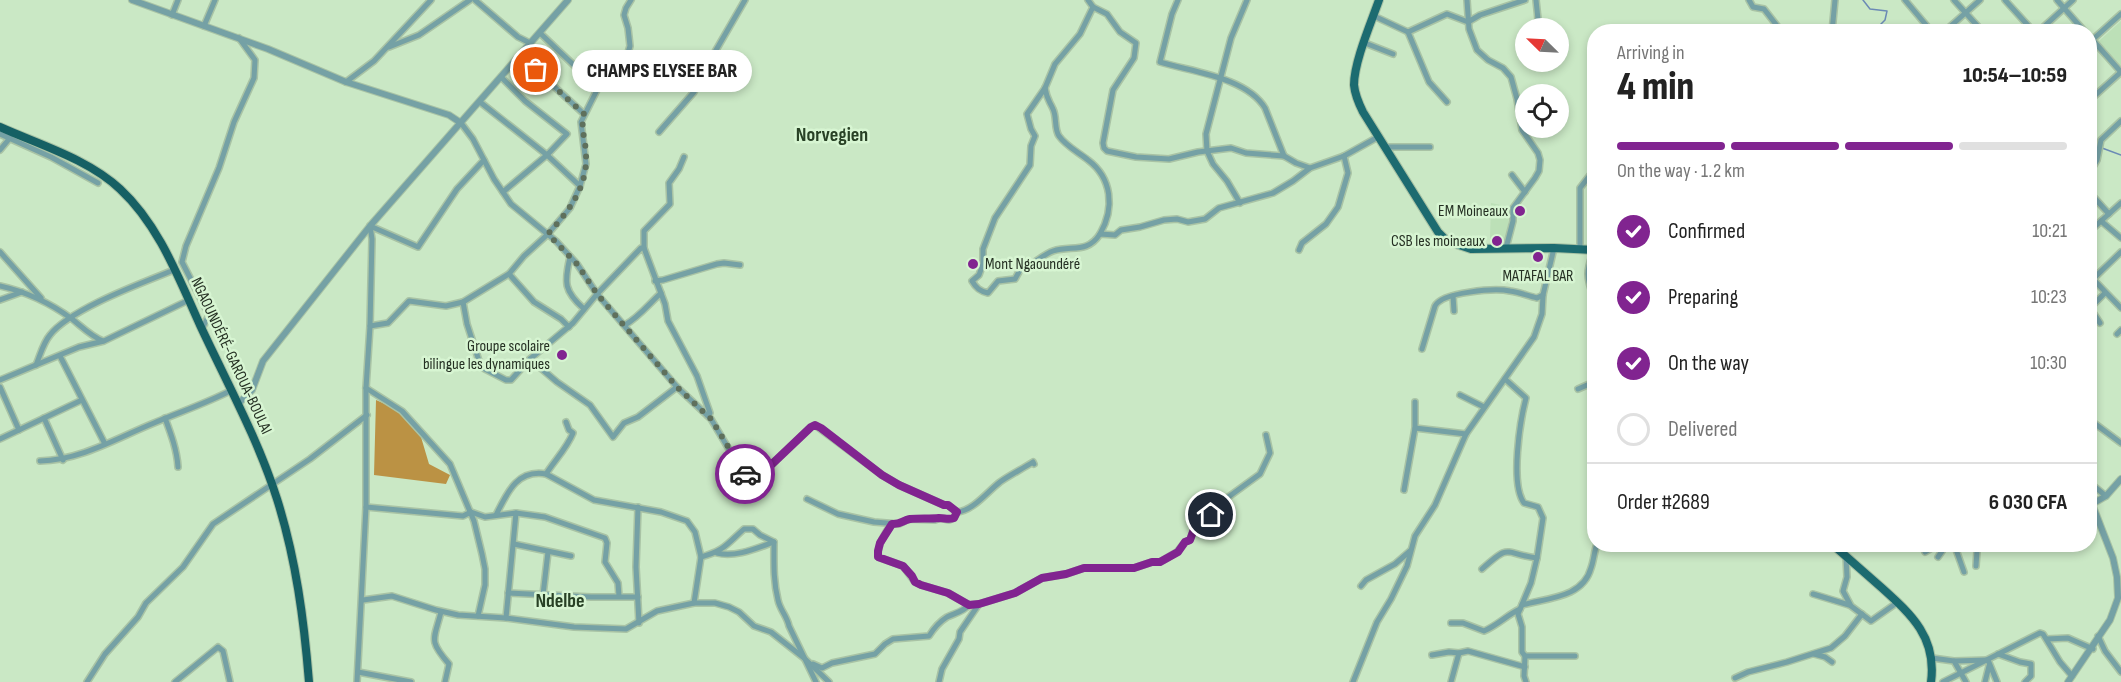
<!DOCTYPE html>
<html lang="en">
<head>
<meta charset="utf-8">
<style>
	:root { --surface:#fff; --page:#f2f2f2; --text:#222; --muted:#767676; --line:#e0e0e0; --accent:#812490 }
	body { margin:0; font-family:"Sofia Sans Condensed",sans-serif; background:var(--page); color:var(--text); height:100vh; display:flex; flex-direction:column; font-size:22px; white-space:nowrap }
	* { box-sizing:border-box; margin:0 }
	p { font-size:20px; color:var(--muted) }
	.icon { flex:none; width:33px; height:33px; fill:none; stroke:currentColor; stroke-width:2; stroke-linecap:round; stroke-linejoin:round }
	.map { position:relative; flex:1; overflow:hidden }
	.details { position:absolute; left:1587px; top:24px; width:510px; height:528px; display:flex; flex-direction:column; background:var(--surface); border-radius:24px; box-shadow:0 3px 9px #0003 }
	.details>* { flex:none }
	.needle { width:39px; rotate:294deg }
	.buttons { position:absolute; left:1515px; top:18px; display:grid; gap:12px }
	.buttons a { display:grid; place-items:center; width:54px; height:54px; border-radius:50%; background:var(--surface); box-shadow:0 3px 9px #0003; font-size:30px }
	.pin { position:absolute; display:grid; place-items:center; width:51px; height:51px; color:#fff; margin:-26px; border:3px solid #fff; border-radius:50%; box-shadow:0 2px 6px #0007 }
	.courier { position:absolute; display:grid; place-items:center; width:60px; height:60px; margin:-30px; border:4px solid #812490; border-radius:50%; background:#fff; color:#222; box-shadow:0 2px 8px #0007 }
	.bubble { position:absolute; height:42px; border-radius:21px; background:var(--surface); box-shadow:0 3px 9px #0003; font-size:20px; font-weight:800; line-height:42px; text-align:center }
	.overview em { font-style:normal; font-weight:800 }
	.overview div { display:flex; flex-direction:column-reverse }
	.overview { display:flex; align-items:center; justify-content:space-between; height:102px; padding:0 30px }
	h1 { font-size:39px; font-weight:800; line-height:45px }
	.bar { display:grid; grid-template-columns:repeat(4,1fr); gap:9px 6px; align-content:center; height:72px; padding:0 30px }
	.bar i { height:8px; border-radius:4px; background:var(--line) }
	.bar .selected { background:var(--accent) }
	.bar p { grid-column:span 4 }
	.line { display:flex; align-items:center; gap:15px; padding:0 30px; border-top:2px solid var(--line) }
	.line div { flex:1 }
	ol { padding:0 30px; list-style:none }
	li { display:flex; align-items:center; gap:18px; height:66px }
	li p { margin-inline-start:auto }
	li .icon { padding:6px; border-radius:50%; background:var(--accent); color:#fff; stroke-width:4 }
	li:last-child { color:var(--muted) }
	li i { width:33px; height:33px; border:3px solid var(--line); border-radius:50% }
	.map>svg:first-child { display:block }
</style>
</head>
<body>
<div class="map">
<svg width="2121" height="682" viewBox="0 0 2121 682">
	<rect width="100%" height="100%" fill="#cae8c5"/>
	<g fill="#bce0b7">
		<path d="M2121,21V66L2099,41Z"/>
		<path d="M1491,203L1511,207L1505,242L1490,239Z"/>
	</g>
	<path fill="#bb9244" d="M376,400L399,410L421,437L429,464L450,475L446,484L374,475Z"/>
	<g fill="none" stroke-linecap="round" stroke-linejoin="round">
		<g stroke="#6b8ab5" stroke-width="1.5">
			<path d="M1863,0L1870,9L1887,11L1885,20L1878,27L1880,32"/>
			<path d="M2090,148H2097"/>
			<path d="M2102,148L2121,155"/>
		</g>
		<g stroke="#a9c3a5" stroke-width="8">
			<g id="minor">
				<path d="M475,0L518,37L530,43"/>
				<path d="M1088,0L1093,7L1080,34L1055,64L1045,88L1027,114L1031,129L1035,136L1031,146L1030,165L995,218L983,249V264L979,275L972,281C976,288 980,291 988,293L998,281L1015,279L1020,270C1032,267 1041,255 1053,251C1072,245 1087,254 1100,234L1115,235L1121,230L1140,227L1164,220L1177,219L1188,222L1205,219L1219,208L1273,193L1293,181L1310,168L1344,156L1378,137"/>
				<path d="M1178,0L1172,14L1160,62C1192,72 1246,77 1265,108L1284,156"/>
				<path d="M1467,0L1469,29L1477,50L1488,60L1503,68L1511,77L1517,99L1522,130L1538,153L1540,160L1539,171L1535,178L1513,208V221L1506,248"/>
				<path d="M1749,0L1753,7L1764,9L1782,32"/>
				<path d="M1905,0L1932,32"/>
				<path d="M1954,0L1983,32"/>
				<path d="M2005,0L2034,32"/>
				<path d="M2057,0L2085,32"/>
				<path d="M1093,7L1107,14L1120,32L1136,43L1134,58L1113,90L1103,143L1104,148L1107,151L1136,157L1169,159L1198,152L1231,148L1246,153L1284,156L1296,163L1310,168"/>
				<path d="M172,15L178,0"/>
				<path d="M1374,16L1408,32L1447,14L1468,22L1480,15L1525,0"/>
				<path d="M204,26L215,0"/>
				<path d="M1534,28L1538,19L1536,0"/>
				<path d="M1408,32L1429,82L1447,102"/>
				<path d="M1832,32L1835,0"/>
				<path d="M1944,32L1980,0"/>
				<path d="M2038,32L2073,0"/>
				<path d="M540,33L598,88"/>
				<path d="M2090,37L2121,72"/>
				<path d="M2091,41L2121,14"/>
				<path d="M1365,43L1393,54"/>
				<path d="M389,47L419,35L470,0"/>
				<path d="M520,55L584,114"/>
				<path d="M1537,63L1538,62"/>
				<path d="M501,77L525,101L567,134L547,155L503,192"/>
				<path d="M346,82L374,61L431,0"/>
				<path d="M1045,88C1047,100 1049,100 1053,109C1057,117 1054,129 1059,136C1066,146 1078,152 1088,160C1112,178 1115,208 1100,234"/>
				<path d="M2090,100L2121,72"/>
				<path d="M480,102L547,155L580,186"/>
				<path d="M461,123L473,139L494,179L511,204L556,241L577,264L597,294L677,387L711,419L743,473L752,476L770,466L811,427L815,425L882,475L899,485L944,505H948L957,512"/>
				<path d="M659,132L694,92L712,57L745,0"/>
				<path d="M0,134L51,157L98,183"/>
				<path d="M1386,147H1430"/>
				<path d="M0,150L10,138"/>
				<path d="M2090,172L2097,160L2101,140L2121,121"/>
				<path d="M1512,175L1525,192"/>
				<path d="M2090,193L2109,214"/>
				<path d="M1240,203L1227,181L1213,164L1207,151L1206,134L1231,38L1247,0"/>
				<path d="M2101,221L2121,238"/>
				<path d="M370,226L418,247L457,189L484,160"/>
				<path d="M2090,231L2121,203"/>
				<path d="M644,248V231L670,204L669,183L679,169L684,157"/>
				<path d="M1580,249V188L1594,170"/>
				<path d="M1299,250L1302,243L1326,224L1338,207L1348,173L1344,156"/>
				<path d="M1594,250C1586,271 1586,277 1594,298"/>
				<path d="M0,252L41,298"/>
				<path d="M570,257C564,283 564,291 584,309"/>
				<path d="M509,274L534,302L561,319L569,327"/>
				<path d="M2090,276L2121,308"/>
				<path d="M2092,280L2121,252"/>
				<path d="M655,281L663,280L717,264L724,263L740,265"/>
				<path d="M0,286C27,292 50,303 72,319C82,327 92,337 103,341"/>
				<path d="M1453,296L1454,311"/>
				<path d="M0,300L22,292"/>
				<path d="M463,302L467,324L481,367L506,380H511L530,359L573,323L597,294L641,248H644L665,304L668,321L697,376L710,413L708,416"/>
				<path d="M2100,323L2090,308L2105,293"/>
				<path d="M625,325C639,317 649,304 661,293"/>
				<path d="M370,326L388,323L409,301L446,306L463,302L509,274L524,256L548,234L570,208L580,186L586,164L581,122L598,88L611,76L627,56L630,46L628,28L624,15L626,8L631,0"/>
				<path d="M202,329L209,315L182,262L186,246L219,168L234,122L254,78L255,60L239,38"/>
				<path d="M2117,334L2121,330"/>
				<path d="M1422,349L1435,306C1442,292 1495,288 1510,291C1519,292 1528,296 1537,298L1543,295"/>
				<path d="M60,356L105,444"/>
				<path d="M530,359L557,382L590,405L613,437L624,423L638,417L677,387"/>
				<path d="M36,365C40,356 43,343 50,335C70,309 142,283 174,270"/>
				<path d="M1505,379L1526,398C1520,421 1510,484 1524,503L1538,507L1543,518L1537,558L1531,583L1518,614L1522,627V652L1525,656L1524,676L1526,682"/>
				<path d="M0,380L79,347L104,341L189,300"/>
				<path d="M0,387L19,430"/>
				<path d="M366,388L402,411L450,464L474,521L482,554L485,569V585L478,616"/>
				<path d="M1578,389L1594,382"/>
				<path d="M1460,395L1484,407"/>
				<path d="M44,418L63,460"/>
				<path d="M165,418C171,434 177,450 178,467"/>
				<path d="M2090,420L2121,443"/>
				<path d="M1415,428L1466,434"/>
				<path d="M0,439L82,400"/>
				<path d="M40,461C81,460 117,438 154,423C180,412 207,403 232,390"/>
				<path d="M546,474C555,460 567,448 573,433L569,430L566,422"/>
				<path d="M2090,483L2106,496"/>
				<path d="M1404,490L1415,428V402"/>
				<path d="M807,499L838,514L874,522L899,524L909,519L935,520L940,518L949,520L954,518L957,512C973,511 987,492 1000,482C1010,475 1022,469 1033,462L1034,464"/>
				<path d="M366,507L463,516L471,512L485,517L516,513L506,618"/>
				<path d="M638,507L636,567L639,623"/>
				<path d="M516,513L545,517L605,538L607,543L605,562L618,583L619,596"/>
				<path d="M496,515C507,493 517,469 546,474L594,500L661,512L687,521L695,532L701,557L694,603"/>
				<path d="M892,524C885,532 877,546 878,557L903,566L915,582L921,585L948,593L969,605"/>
				<path d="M514,544L571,556"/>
				<path d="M1880,544L1883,547"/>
				<path d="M1954,544L1964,572"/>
				<path d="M1918,548V544"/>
				<path d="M1925,552L1938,544"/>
				<path d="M717,553C735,558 757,548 774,542"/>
				<path d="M1846,556L1847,577L1843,591L1851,606L1871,621L1898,602"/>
				<path d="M701,557C724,551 727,544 744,529H753L760,535L774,542C774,562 773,580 778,600C780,610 787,616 789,626L816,682"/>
				<path d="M1938,557L1947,544"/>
				<path d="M1976,566L1977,551L1980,544"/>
				<path d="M1482,569C1512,542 1503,554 1537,558"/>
				<path d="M1361,586L1366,580L1395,564L1410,551"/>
				<path d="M508,593L591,597H638"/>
				<path d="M1813,594L1849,605"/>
				<path d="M543,595L548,552"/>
				<path d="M363,600L392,596L436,610L458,615L506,618L574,627L626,629L657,611L694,603H715L729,607L739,612L754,626L771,632L804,658L829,682"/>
				<path d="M1522,605C1547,598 1583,598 1591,568C1594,560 1594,552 1597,544"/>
				<path d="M441,612C434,640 428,640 449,664L445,682"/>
				<path d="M1451,623H1463L1484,631C1498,625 1507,615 1520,609"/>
				<path d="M2098,636L2105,651L2121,672"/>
				<path d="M2047,639L2068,638L2093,649"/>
				<path d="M1814,654L1825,657L1832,662"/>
				<path d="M1998,654L2020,662L2031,664V676L2025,682"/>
				<path d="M1432,655L1449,652L1459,653"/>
				<path d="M1525,656H1575"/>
				<path d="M1932,658L1954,661L1966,682"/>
				<path d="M1954,661L1988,660L1997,682"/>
				<path d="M813,664L822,668L832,663L875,654L885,644L893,639L929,636C934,628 939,622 947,617C955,613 963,612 969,605L979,604"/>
				<path d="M358,672L411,682"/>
				<path d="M1735,678L1748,672L1787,662L1831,648L1845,636L1862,614"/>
				<path d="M87,682L105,654L138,617L146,603L183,567L213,524L310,459L367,415"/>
				<path d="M175,682L218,647L223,651L230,682"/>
				<path d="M357,682L366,507V388L370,326L372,239L370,226"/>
				<path d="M939,682L942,669L959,639L960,632L979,604L1015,593L1042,578L1066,574L1084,568H1134L1152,562H1160L1177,552L1185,542L1190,540L1194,529H1201C1207,522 1214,514 1216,506L1260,474L1270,453L1266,435"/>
				<path d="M1353,682L1377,622L1391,599L1407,566L1415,536L1435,505L1466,434L1534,337L1542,314L1543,295L1554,248"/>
				<path d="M1451,682L1459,653L1468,651L1525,667"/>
				<path d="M1943,682L2040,633L2043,634L2060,662L2072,676"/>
				<path d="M1985,682L1989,666"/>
			</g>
		</g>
		<g stroke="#a9c3a5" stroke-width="8">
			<g id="tertiary">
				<path d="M132,0L268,49L346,82L449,115L461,123"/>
				<path d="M238,404L252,390L263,361L370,226L568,0"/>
				<path d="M2068,682L2110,620L2118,598L2117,577L2113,558L2092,504L2106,496L2121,479"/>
			</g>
		</g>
		<g stroke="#a9c3a5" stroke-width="10">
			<g id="primary">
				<path d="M1379,0C1371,23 1354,62 1354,85C1355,95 1359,104 1363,112L1438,232L1447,241L1471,249L1554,248L1594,250"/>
				<path d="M1832,544C1849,559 1865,573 1882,588C1912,615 1937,638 1931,682"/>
			</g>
		</g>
		<g stroke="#a9c3a5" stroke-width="10">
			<path id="trunk" d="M0,127C40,145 88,159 120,189C159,225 179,279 200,325C227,383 258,439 277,499C296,559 304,620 309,682"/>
		</g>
		<use href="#minor" stroke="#75a1a5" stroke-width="5"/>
		<use href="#tertiary" stroke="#75a1a5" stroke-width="6"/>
		<use href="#primary" stroke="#1c6b70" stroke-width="8"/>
		<use href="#trunk" stroke="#166064" stroke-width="8"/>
	</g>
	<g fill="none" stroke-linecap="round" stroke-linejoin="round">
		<path stroke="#5f705c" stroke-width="6" stroke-dasharray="0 10.8" d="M536,70L584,114C580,129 586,140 586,155C588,187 568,212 548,234L577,264L597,294L677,387L711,419L745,474"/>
		<path stroke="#812490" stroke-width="8" d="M745,474L752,476L770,466L811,427L815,425L821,428L882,475L899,485L944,505H948L957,512L954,518C948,520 945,518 939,518C930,519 919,518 910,519C903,520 900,525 892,524L880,543L878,551V557L903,566L912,576L915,582L921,585L948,593L969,605L979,604L1015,593L1042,578L1066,574L1084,568H1134L1152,562H1160L1178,552L1185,542L1190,540L1194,529H1201L1211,515"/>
	</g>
	<g fill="#812490" stroke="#d7f5d2" stroke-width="2">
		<circle cx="1520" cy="211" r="6"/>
		<circle cx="1497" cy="241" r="6"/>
		<circle cx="1538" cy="257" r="6"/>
		<circle cx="973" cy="264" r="6"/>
		<circle cx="562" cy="355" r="6"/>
	</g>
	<g text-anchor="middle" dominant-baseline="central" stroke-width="5" stroke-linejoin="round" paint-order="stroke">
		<g font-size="16" fill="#253023" stroke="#d7f5d2" text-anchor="end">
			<text x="1508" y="211">EM Moineaux</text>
			<text x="1485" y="241">CSB les moineaux</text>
			<text x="985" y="264" text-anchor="start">Mont Ngaoundéré</text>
			<text x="1538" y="276" text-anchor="middle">MATAFAL BAR</text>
			<text x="550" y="346">Groupe scolaire<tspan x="550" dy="18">bilingue les dynamiques</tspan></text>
		</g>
		<g font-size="16" fill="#253023" stroke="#d7f5d2">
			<text transform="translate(231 356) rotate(65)">NGAOUNDÉRÉ-GAROUA-BOULAI</text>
		</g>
		<g font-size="20" font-weight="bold" fill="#284125" stroke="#d7f5d2">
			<text x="832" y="135">Norvegien</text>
			<text x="560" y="601">Ndelbe</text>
		</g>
	</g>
</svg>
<div class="buttons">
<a><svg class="needle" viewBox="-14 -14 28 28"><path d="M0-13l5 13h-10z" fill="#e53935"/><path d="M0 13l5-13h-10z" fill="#767676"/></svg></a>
<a><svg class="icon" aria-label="locate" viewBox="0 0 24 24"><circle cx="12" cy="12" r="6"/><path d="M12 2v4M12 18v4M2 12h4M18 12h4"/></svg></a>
</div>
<div class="pin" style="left:536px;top:70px;background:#ea580c"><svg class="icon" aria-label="bag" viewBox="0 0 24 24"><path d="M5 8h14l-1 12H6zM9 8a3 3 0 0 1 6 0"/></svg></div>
<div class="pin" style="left:1211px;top:515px;background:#1f2937"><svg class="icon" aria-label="home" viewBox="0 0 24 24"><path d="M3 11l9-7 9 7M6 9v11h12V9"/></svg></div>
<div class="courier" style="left:745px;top:474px"><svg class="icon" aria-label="car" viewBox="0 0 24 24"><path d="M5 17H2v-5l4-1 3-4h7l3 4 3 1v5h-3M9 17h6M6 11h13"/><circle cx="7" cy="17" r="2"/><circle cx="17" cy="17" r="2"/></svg></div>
<div class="bubble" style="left:572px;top:50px;width:180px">CHAMPS ELYSEE BAR</div>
<section class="details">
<div class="overview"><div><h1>4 min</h1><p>Arriving in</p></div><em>10:54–10:59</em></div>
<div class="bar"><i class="selected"></i><i class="selected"></i><i class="selected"></i><i></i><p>On the way · 1.2 km</p></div>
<ol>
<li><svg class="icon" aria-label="check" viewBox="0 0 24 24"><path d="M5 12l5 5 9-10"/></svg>Confirmed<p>10:21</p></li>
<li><svg class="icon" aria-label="check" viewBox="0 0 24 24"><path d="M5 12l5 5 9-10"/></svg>Preparing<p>10:23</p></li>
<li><svg class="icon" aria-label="check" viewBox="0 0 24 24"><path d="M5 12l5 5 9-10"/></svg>On the way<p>10:30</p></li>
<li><i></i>Delivered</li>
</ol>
<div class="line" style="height:78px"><div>Order #2689</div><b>6 030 CFA</b></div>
</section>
</div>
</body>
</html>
